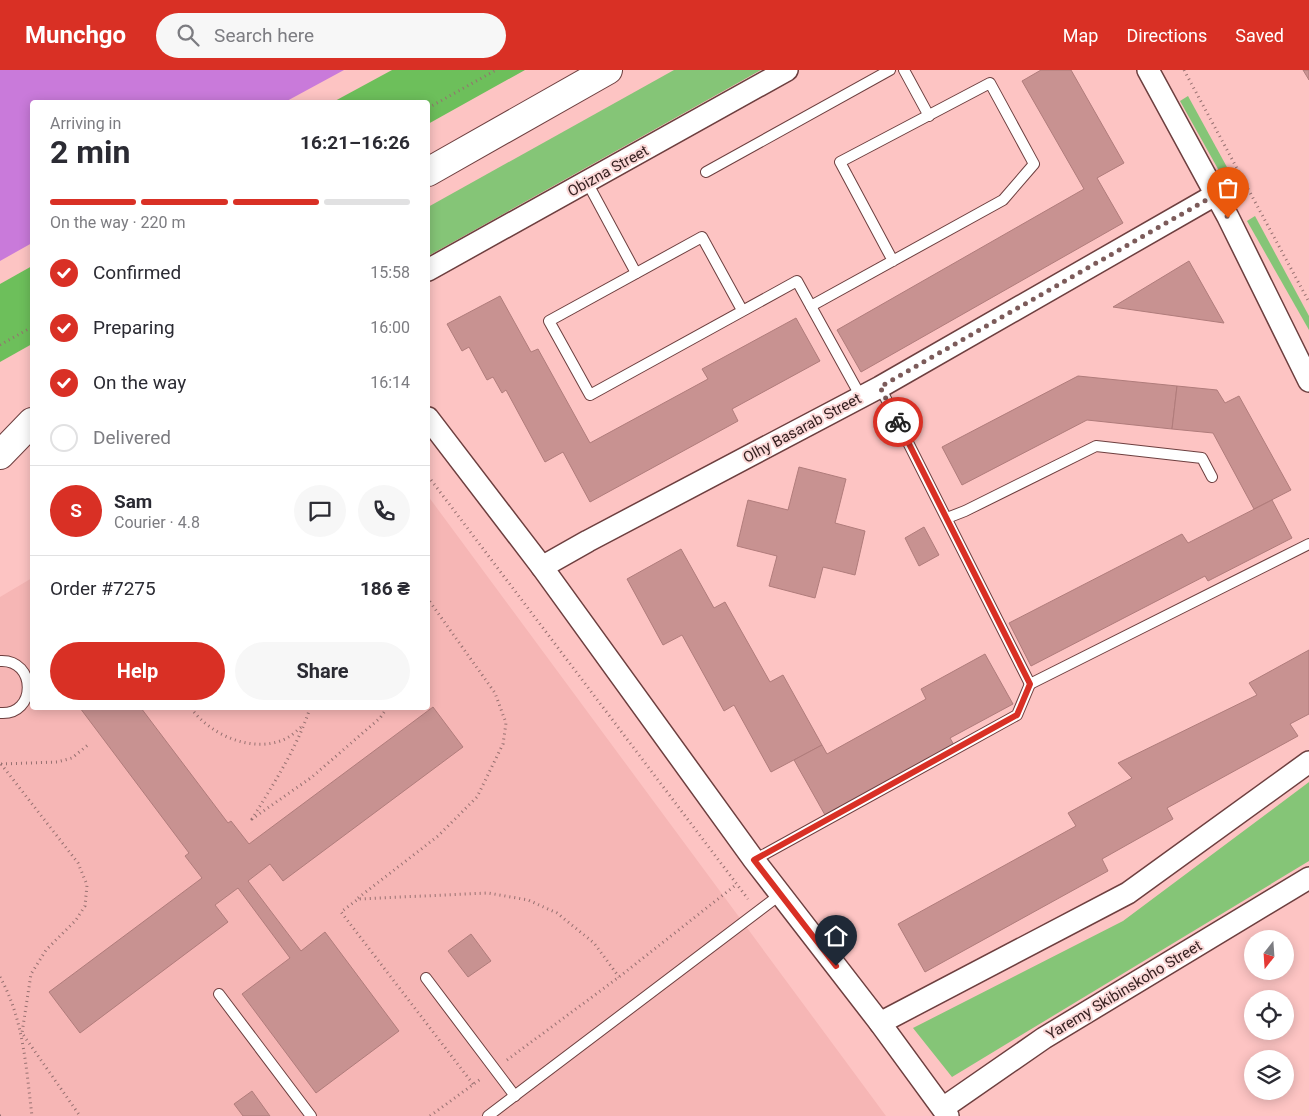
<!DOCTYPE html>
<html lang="en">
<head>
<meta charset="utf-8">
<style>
	:root { --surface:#fff; --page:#f7f7f7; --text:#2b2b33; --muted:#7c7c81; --line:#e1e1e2; --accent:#d93025 }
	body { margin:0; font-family:Roboto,sans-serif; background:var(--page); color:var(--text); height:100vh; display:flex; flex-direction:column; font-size:19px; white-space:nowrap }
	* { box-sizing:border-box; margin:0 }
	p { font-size:16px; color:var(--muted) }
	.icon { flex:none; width:28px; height:28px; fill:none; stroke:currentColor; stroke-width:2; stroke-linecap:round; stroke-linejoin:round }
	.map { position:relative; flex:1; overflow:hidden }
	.panel { position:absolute; left:30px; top:30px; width:400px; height:610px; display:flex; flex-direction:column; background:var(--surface); border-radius:5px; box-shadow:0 2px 12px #0003 }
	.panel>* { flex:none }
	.needle { width:32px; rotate:197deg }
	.tools { position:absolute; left:1244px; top:860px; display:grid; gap:10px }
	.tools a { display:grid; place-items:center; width:50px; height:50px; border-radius:50%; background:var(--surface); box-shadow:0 2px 12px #0003; font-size:25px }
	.pin { position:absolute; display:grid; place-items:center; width:42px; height:42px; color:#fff; margin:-51px -21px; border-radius:50% 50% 50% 0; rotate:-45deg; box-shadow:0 0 5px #0007 }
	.pin .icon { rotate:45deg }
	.courier { position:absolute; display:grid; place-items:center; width:50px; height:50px; margin:-25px; border:4px solid #d93025; border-radius:50%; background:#fff; color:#222; box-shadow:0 1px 6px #0007 }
	.headline em { font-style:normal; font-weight:700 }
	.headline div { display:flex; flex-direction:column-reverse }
	.headline { display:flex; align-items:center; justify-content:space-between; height:85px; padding:0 20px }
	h1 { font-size:32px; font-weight:700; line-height:38px }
	.bar { display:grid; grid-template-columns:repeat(4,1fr); gap:8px 5px; align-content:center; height:60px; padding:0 20px }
	.bar i { height:6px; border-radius:4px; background:var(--line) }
	.bar .active { background:var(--accent) }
	.bar p { grid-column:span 4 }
	.line { display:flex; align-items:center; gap:12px; padding:0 20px; border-top:1px solid var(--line) }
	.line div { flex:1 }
	.round { display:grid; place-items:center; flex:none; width:52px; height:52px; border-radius:26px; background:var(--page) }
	ol { padding:0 20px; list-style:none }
	li { display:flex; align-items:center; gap:15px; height:55px }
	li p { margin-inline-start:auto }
	li .icon { padding:5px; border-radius:50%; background:var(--accent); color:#fff; stroke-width:4 }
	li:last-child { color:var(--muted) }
	li i { width:28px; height:28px; border:2px solid var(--line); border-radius:50% }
	.cta { display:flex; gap:10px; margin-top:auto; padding:10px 20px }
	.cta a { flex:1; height:58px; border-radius:30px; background:var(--accent); color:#fff; font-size:20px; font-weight:700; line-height:58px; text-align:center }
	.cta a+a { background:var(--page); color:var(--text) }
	header { display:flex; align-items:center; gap:30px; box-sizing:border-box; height:70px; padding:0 25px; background:var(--accent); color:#fff }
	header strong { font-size:24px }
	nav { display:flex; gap:28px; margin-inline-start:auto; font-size:18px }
	.search { width:350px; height:45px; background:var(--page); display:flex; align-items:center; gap:12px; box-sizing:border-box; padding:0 18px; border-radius:28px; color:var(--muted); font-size:19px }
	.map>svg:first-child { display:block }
</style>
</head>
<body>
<header>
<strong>Munchgo</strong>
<div class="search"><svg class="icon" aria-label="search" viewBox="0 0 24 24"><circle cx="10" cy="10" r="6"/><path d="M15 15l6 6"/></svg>Search here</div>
<nav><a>Map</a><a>Directions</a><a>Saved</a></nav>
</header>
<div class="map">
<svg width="1309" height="1046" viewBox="0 0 1309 1046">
	<rect width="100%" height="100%" fill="#fdc4c3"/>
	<path fill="#f6b6b5" d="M428,426L886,1046H0V527L32,508V638H428Z"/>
	<g fill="#85c577">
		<path d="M674,0H761L428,186V137Z"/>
		<path d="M1188,26L1245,130L1237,133L1180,31Z"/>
		<path d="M1255,146L1309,246V260L1247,151Z"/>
		<path d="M1309,712V791L952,1007L913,958L1123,851Z"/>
	</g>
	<g fill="#6dbf5b">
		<path d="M392,0H525L428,54V32H333Z"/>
		<path d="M32,196V274L0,292V214Z"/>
	</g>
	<path fill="#c97ada" d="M0,0H344L285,32H32V173L0,191Z"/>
	<g fill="#c89291" stroke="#b07c7b">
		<path d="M1041,0H1071L1124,93L1097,108L1123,153L861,302L837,260L1084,119L1022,11Z"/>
		<path d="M1303,0H1309V10Z"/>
		<path d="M1189,191L1224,253L1113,237Z"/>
		<path d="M500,226L531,282L538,279L590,373L708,309L702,299L796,248L820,291L732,339L738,351L590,432L563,382L545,392L506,320L502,323L493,307L487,310L469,277L462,281L447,254Z"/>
		<path d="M1078,306L1177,316L1172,359L1087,350L962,415L942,377Z"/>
		<path d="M1177,316L1217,320L1225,333L1239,326L1291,420L1254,439L1213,363L1172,359Z"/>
		<path d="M799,397L846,409L835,453L865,461L855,505L823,497L815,528L769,516L777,486L737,476L748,430L788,440Z"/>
		<path d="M1272,430L1292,468L1208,511L1205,506L1031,596L1009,553L1182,464L1188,473Z"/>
		<path d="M924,457L939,485L919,496L905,468Z"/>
		<path d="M681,479L714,538L725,532L770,612L783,605L822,675L771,702L734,635L724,641L682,565L663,575L627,509Z"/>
		<path d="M1309,580V644L1290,654L1298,666L1167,738L1173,749L1102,789L1108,801L925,902L898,854L1076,756L1068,743L1132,708L1118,693L1257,625L1249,613Z"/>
		<path d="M985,584L1013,634L950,668L954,675L825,745L794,690L822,675L827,684L926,629L921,619Z"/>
		<path d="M433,637L463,677L283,811L270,794L248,811L301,881L325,862L399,961L316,1023L242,924L290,888L238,818L215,835L228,852L80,963L49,922L202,808L185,786L189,783L80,638H141L228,753L231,751L249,774Z"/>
		<path d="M471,864L491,891L468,907L448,881Z"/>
		<path d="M252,1021L270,1046H243L234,1034Z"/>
	</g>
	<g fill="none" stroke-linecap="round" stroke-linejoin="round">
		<g stroke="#6d3f3f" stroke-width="12">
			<g id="service">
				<path d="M904,0L929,46"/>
				<path d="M706,102L890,0"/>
				<path d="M587,112L636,203"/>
				<path d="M811,236L1003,130L1034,94L990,13L840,92L893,191"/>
				<path d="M742,240L702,167L549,251L590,325L797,211L861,327"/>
				<path d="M880,317L1030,614L1309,474"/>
				<path d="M947,448L965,441L1096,376L1202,388L1212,407"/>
				<path d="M0,591C37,589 37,646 0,643"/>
				<path d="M754,790L1017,645L1030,614"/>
				<path d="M426,908L515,1026"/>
				<path d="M219,924L311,1046"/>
				<path d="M488,1046L781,824"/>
			</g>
		</g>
		<g stroke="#6d3f3f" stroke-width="24">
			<g id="minor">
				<path d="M1148,0L1228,147L1309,311"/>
				<path d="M428,200L787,0"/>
				<path d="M428,348L542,497L754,790L880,953L948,1046"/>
				<path d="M542,497L588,471L880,317L1215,125"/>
				<path d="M880,953L1128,823L1309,692"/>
				<path d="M943,1038L1044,968L1309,808"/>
			</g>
		</g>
		<g stroke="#6d3f3f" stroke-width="30">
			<g id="trunk">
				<path d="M428,102L608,0"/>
				<path d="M0,385L32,352"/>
			</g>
		</g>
		<g stroke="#967070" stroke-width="3" stroke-dasharray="1 4" stroke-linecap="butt">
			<path d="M1184,0L1309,232"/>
			<path d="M428,38L496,0"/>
			<path d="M0,275L32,257"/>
			<path d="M428,406L748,829"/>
			<path d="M191,638C210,665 253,684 285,669C292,666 298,659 304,655"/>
			<path d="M310,638C297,678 274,713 252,749L312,707L380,648L387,638"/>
			<path d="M1,694L78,793L87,815L85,836L76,850L46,880L31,904L22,963L80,1046"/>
			<path d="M1,694L57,692L72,688L89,674"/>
			<path d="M358,828L438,766L477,727L503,674L506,653L495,623L428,529"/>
			<path d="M0,907C24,950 26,998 32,1046"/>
			<path d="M507,990L619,907L737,814"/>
			<path d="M473,1014L341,842L358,829L488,823L528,830L557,843L594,873L619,907"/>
			<path d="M0,1046H3"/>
			<path d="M430,1046L482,1008"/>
		</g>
		<use href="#service" stroke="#fff" stroke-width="10"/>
		<use href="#minor" stroke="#fff" stroke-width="21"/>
		<use href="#trunk" stroke="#fff" stroke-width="28"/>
	</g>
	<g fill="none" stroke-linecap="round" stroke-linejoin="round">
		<path stroke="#7c5b5a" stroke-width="5" stroke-dasharray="0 9" d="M898,352L880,317L1215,125L1228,148"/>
		<path stroke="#d93025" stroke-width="6" d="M836,896L754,790L1017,645L1030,614L898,352"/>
	</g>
	<g text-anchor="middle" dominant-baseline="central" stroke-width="4" stroke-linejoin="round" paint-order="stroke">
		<g font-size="15" fill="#372222" stroke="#fbd8d7">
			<text transform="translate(608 101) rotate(-29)">Obizna Street</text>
			<text transform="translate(802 358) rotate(-28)">Olhy Basarab Street</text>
			<text transform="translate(1124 920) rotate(-31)">Yaremy Skibinskoho Street</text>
		</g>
	</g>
</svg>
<div class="tools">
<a><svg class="needle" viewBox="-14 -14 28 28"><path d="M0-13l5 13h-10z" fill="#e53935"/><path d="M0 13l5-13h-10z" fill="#7c7c81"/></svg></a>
<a><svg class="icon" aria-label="locate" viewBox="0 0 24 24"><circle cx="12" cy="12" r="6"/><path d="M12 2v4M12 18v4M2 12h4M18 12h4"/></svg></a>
<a><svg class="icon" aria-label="layers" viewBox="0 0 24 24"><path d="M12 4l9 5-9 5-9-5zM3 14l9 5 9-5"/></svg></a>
</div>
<div class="pin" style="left:1228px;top:148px;background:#ea580c"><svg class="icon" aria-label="bag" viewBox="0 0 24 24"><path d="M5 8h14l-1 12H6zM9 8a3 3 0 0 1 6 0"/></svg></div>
<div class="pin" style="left:836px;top:896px;background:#1f2937"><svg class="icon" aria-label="home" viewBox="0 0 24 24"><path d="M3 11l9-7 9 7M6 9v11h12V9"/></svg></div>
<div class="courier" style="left:898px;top:352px"><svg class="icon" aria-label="bike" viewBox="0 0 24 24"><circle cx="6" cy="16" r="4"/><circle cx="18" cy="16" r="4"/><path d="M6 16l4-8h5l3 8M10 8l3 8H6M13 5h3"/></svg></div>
<section class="panel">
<div class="headline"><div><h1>2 min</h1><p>Arriving in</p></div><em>16:21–16:26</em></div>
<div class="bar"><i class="active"></i><i class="active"></i><i class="active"></i><i></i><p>On the way · 220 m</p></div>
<ol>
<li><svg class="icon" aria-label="check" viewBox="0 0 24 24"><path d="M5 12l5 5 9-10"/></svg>Confirmed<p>15:58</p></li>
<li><svg class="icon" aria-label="check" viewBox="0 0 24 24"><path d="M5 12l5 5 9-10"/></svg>Preparing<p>16:00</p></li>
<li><svg class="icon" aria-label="check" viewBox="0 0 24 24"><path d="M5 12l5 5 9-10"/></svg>On the way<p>16:14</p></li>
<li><i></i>Delivered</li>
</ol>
<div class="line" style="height:90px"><b class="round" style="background:var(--accent);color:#fff">S</b><div><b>Sam</b><p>Courier · 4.8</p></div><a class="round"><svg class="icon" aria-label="chat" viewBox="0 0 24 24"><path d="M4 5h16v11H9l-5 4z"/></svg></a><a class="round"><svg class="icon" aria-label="phone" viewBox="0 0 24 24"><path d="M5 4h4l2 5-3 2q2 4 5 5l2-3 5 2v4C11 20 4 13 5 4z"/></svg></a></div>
<div class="line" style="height:65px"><div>Order #7275</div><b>186 ₴</b></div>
<div class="cta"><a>Help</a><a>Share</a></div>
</section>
</div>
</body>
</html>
